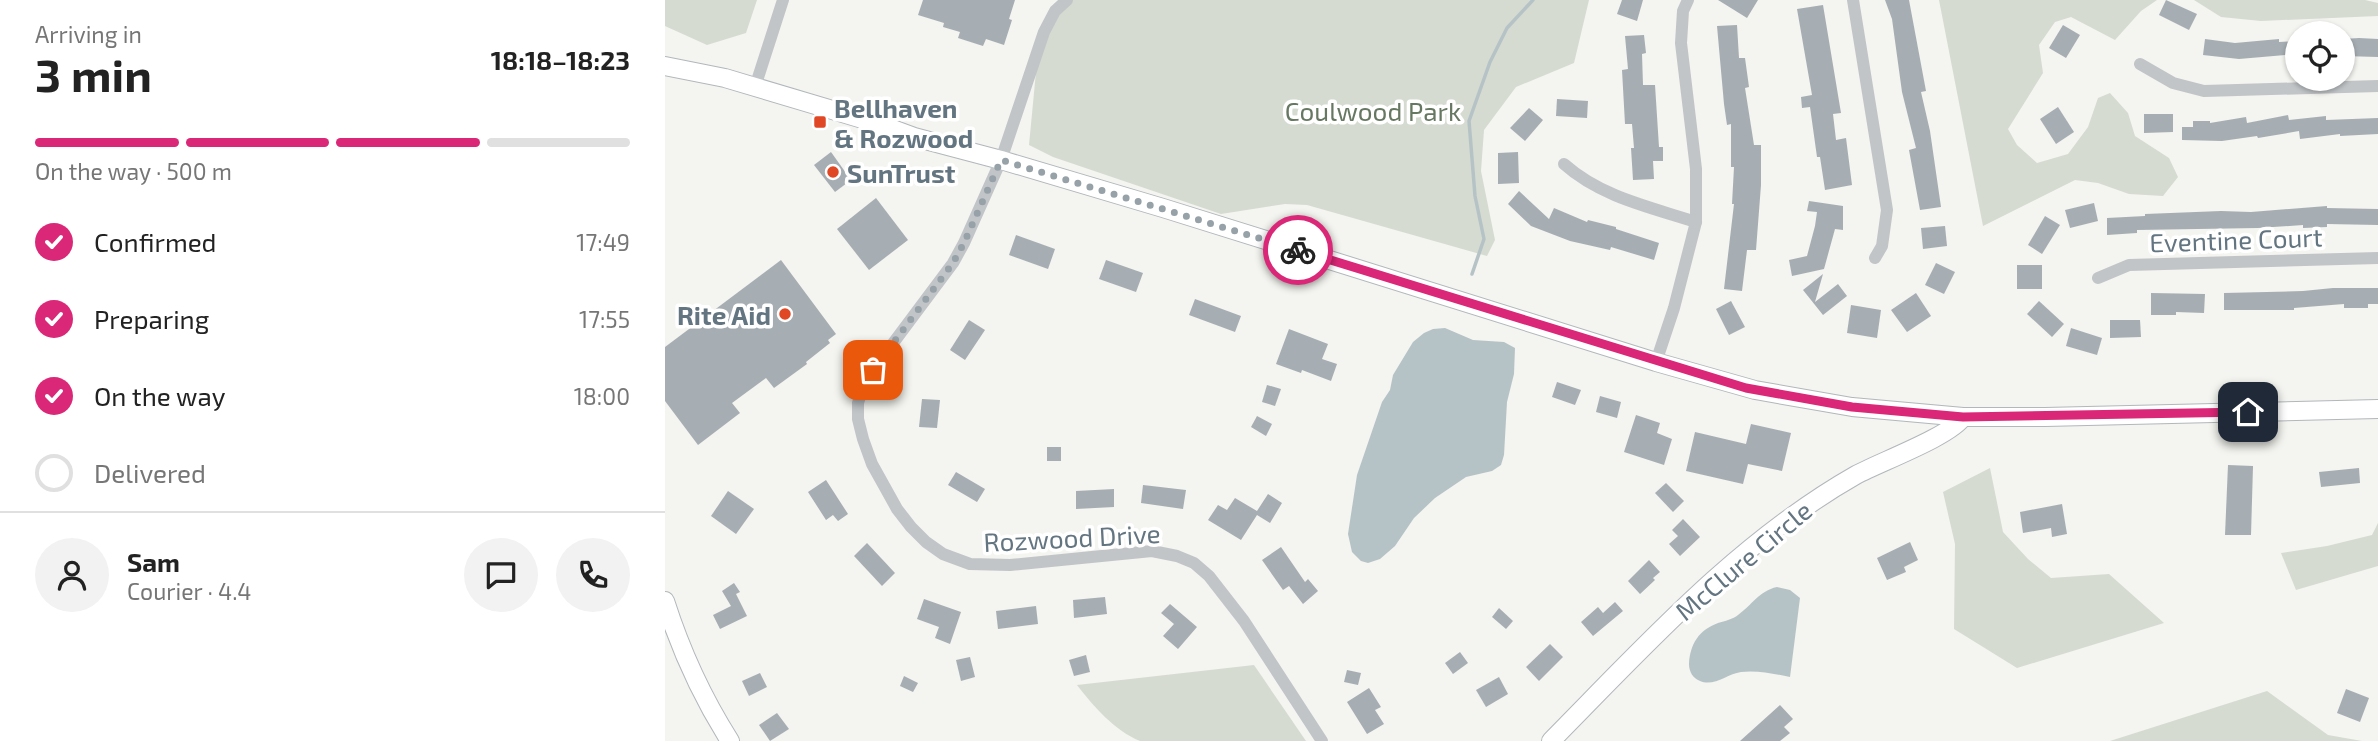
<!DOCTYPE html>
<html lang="en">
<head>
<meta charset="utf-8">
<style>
	:root { --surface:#fff; --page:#f2f2f2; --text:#222; --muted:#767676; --line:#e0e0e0; --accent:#db2777 }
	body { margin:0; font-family:"Exo 2",sans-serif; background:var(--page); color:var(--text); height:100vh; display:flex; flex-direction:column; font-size:26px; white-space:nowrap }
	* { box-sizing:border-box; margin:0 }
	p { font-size:23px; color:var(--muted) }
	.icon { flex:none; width:38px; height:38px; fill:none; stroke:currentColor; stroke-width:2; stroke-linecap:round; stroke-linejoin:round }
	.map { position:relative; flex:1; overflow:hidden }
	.details { display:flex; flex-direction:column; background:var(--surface); width:665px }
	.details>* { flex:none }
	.tools { position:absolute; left:1620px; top:21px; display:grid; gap:14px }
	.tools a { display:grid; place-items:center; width:70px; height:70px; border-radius:50%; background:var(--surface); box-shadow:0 2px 5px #0004; font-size:35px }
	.pin { position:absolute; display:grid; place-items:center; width:60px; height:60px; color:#fff; margin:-30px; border-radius:14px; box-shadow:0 4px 10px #0006 }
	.courier { position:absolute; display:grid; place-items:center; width:70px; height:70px; margin:-35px; border:5px solid #db2777; border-radius:50%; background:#fff; color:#222; box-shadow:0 2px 9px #0007 }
	.head em { font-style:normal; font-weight:700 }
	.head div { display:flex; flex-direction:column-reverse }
	.head { display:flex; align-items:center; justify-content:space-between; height:119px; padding:0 35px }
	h1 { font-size:46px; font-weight:700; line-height:52px }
	.bar { display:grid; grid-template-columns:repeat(4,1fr); gap:10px 7px; align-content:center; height:84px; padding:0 35px }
	.bar i { height:9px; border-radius:5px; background:var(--line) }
	.bar .active { background:var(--accent) }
	.bar p { grid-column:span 4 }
	.line { display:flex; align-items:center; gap:18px; padding:0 35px; border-top:2px solid var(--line) }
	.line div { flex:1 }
	.round { display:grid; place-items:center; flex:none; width:74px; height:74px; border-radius:37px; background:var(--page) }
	ol { padding:0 35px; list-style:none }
	li { display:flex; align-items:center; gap:21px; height:77px }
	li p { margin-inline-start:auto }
	li .icon { padding:7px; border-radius:50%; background:var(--accent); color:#fff; stroke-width:4 }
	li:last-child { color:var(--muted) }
	li i { width:38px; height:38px; border:4px solid var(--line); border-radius:50% }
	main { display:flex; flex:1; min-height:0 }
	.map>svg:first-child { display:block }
</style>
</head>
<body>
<main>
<section class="details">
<div class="head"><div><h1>3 min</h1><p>Arriving in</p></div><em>18:18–18:23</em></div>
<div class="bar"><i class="active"></i><i class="active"></i><i class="active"></i><i></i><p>On the way · 500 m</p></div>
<ol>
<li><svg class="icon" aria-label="check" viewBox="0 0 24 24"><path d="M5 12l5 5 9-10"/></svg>Confirmed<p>17:49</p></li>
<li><svg class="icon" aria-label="check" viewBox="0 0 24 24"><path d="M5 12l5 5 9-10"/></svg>Preparing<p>17:55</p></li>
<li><svg class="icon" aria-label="check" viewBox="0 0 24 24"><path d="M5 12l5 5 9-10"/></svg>On the way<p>18:00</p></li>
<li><i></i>Delivered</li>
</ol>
<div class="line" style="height:126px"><a class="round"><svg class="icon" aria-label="person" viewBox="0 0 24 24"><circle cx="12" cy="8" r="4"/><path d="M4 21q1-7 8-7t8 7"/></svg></a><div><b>Sam</b><p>Courier · 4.4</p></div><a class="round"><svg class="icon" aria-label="chat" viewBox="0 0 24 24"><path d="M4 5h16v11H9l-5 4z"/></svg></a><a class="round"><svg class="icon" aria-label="phone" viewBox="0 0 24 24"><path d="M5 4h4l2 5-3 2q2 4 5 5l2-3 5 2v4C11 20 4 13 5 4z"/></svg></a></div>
</section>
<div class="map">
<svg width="1713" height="741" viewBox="0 0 1713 741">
	<rect width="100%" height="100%" fill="#f4f4f0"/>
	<g fill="#d5dbd1">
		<path d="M0,0H92L81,33L42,45L0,26Z"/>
		<path d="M402,0H924L909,63L851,87L819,130L816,171L830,240L822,256L642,205L620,204L556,214L388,157L364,145L373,51Z"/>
		<path d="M1274,0H1492L1476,11L1450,40L1406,17L1390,22L1374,45L1378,73L1343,129L1352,145L1372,163L1403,154L1423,127L1433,98L1445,93L1463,113L1470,136L1504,158L1513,177L1498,196L1464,194L1433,183L1410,180L1318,226Z"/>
		<path d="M1529,0H1700L1713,3V16L1596,21L1556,17Z"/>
		<path d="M1325,468L1338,532L1363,559L1386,578L1444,574L1499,623L1352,668L1289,629L1290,544L1278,492Z"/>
		<path d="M1713,523V566L1631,590L1616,553L1662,546L1707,535Z"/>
		<path d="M589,665L641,741H475C450,731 428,706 412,685Z"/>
		<path d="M1602,691L1663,735L1697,741H1445Z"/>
	</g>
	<g fill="#b6c3c6">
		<path d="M780,328L808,340L839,342L850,348L849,374L842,402L839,455L836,465L827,471L801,477L770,498L749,518L730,546L715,559L703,563L696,561L687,552L683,534L692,475L717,402L725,390L728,375L748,342L759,333L768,329Z"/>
		<path d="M1112,587L1125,590L1135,598L1125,677C1110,674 1092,670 1076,672C1062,674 1049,687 1035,681C1028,678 1024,672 1024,664C1025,644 1034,630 1053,623C1060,621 1068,619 1073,615C1087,605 1094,591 1112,587Z"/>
	</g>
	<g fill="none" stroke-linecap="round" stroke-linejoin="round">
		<path stroke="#b6c3c6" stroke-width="3.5" d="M807,274L819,239L810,196L804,121L825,62L842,28L868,0"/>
	</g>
	<g fill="#a6aeb3">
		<path d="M258,0H350L344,19L347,20L339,45L321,39L318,46L293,38L295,32L278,27L279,23L253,15Z"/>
		<path d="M957,0H978L972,21L952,14Z"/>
		<path d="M1053,0H1093L1082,18Z"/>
		<path d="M1220,0H1244L1261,91L1256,92L1265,131L1276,207L1255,210L1244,150L1251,148L1237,92L1227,19Z"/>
		<path d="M1501,0L1532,14L1524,30L1494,15Z"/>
		<path d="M1158,5L1176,113L1168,114L1171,140L1181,138L1187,185L1160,190L1155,157H1152L1145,107L1137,108L1136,97L1147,95L1132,9Z"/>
		<path d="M1072,25L1074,58H1080L1084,87L1080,88L1089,145H1096V185L1091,250H1082L1077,291L1059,289L1069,204H1067L1069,167H1066V124L1062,125L1059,104L1052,26Z"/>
		<path d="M1398,25L1415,35L1401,58L1384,48Z"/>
		<path d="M979,35L981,53L977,54L978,85H990L994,147H998V161H988L989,179L968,180L966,148H969L967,124H960L957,70L963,69L960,36Z"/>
		<path d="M1694,38L1713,39V57L1678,56V39Z"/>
		<path d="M1540,39L1570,43L1614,39V42L1633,41V54L1574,59L1538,55Z"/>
		<path d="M892,99L923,101L922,118L891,116Z"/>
		<path d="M1393,107L1409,132L1391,144L1375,119Z"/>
		<path d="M864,108L878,120L860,141L845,128Z"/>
		<path d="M1479,114H1508V132L1479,133Z"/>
		<path d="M1623,115L1624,120L1661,116V120L1713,118V134L1675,136V134L1635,139L1634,131L1593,138L1592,136L1557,141L1517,140V127H1528V121H1545V123L1581,117L1582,123Z"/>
		<path d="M166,152L186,180L170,192L149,165Z"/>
		<path d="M853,152L854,183L833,184V153Z"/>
		<path d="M854,191L884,219L889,208L922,222L923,220L951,227V229L994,243L989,260L946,247L945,250L905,241L866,226L843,204Z"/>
		<path d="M211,198L243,240L204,270L172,229Z"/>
		<path d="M1144,201L1178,206V230L1170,229L1159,269L1127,276L1124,260L1142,256L1150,226L1152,212L1142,211Z"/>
		<path d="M1429,203L1433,221L1405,228L1400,210Z"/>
		<path d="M1662,206V208L1713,209V225L1662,224V227L1638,228V225L1593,228L1472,230V233L1442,235V218L1480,216V214L1556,211L1586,212Z"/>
		<path d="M1380,216L1395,225L1377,254L1363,245Z"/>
		<path d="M1280,226L1282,246L1258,249L1256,228Z"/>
		<path d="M351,235L390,249L383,269L344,255Z"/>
		<path d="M116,260L171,334L163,340L165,343L141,362L142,364L109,388L101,378L67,403L75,413L33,445L0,401V347Z"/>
		<path d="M441,260L478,273L471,292L434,279Z"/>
		<path d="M1271,263L1290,272L1279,294L1260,285Z"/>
		<rect x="1352" y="265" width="25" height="24"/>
		<path d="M1158,274L1150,302L1173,284L1182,296L1158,315L1138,290Z"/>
		<path d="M1668,288H1713V304H1703V308H1679V304L1629,308V310H1559V293L1638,291Z"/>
		<path d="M1251,293L1266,316L1242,332L1226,310Z"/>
		<path d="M1486,293L1540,294L1539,313L1511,312V315H1486Z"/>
		<path d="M530,299L576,316L570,332L524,315Z"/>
		<path d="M1066,301L1080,327L1064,335L1051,309Z"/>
		<path d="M1374,301L1399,324L1387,337L1362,314Z"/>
		<path d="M1186,305L1216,310L1212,338L1182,333Z"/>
		<path d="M304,320L320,330L300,360L285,350Z"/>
		<path d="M1445,320H1475L1476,337L1445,338Z"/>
		<path d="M1406,328L1437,338L1432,355L1401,346Z"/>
		<path d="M624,329L663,344L657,359L672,364L666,381L637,370L636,373L611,364Z"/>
		<path d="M892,382L916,390L910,405L887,397Z"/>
		<path d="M602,385L616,389L610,406L597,402Z"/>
		<path d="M935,396L956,402L952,418L931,412Z"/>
		<path d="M257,399L275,400L272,428L254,427Z"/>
		<path d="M971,415L995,423L992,433L1007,439L999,465L959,452Z"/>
		<path d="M592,416L607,424L601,436L586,427Z"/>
		<path d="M1086,424L1126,433L1117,471L1083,464L1078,484L1021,471L1030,432L1081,444Z"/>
		<rect x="382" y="447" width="14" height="14"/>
		<path d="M1563,465L1588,466L1586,535H1560Z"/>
		<path d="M1694,468L1695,483L1656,487L1654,472Z"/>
		<path d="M291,472L320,489L312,502L283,485Z"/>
		<path d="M161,480L183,514L173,521L168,515L161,520L143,492Z"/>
		<path d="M1001,483L1019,501L1008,512L990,493Z"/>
		<path d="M478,485L521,490L518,509L476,503Z"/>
		<path d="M449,489V507L411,509V491Z"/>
		<path d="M63,491L89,509L71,534L46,516Z"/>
		<path d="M603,494L617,503L605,523L592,515L576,540L543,520L553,505L562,510L570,498L592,511Z"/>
		<path d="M1397,504L1402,534L1387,537L1386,528L1358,533L1355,512Z"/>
		<path d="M1018,519L1035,537L1015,556L1004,544L1013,536L1007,530Z"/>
		<path d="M1245,542L1253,560L1239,567L1241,572L1222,580L1212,558Z"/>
		<path d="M202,543L230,573L217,586L189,556Z"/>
		<path d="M616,547L640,582L643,579L653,591L638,604L624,586L618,590L597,560Z"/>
		<path d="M984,560L995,572L988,578L990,580L975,594L963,581Z"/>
		<path d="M69,583L75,592L71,594L82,616L55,629L48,615L66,606L57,591Z"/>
		<path d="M440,597L442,614L409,618L408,600Z"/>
		<path d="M259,599L296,612L285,644L270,638L274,627L252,619Z"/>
		<path d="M950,602L958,611L928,636L916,622L933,607L938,613Z"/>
		<path d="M505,604L532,627L513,649L498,636L509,624L496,613Z"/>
		<path d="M371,606L373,624L333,629L331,611Z"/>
		<path d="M834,608L848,621L841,629L827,617Z"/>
		<path d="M885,644L898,657L874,681L861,667Z"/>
		<path d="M795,652L803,663L788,674L780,663Z"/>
		<path d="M421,655L425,672L409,676L404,660Z"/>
		<path d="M305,657L310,677L296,681L291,660Z"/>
		<path d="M682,670L696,673L693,685L679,682Z"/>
		<path d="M95,673L102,687L84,696L77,681Z"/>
		<path d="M239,676L253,683L248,692L235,686Z"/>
		<path d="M834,677L843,694L821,707L811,690Z"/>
		<path d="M704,688L716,707L710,710L719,724L702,734L682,702Z"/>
		<path d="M1681,689L1704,698L1695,722L1672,713Z"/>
		<path d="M1115,705L1128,719L1119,727L1125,733L1115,741H1075Z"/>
		<path d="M112,713L124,729L105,741L94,725Z"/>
	</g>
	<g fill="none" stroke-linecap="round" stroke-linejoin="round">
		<g stroke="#b1b7bb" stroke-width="20">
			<g id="secondary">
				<path d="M0,66L60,78L211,123L249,137L336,160L498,208L991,362L1090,390L1187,407L1298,417H1380L1713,409"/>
				<path d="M0,601C16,651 37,697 65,741"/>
				<path d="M886,741C980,646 1073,542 1191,475C1215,462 1286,436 1298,417"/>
			</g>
		</g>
		<g stroke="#c1c5c8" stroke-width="12">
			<path d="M402,0L390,11L379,32L336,160L299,243L288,263L208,370L197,390L193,403V419L198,439L207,464L232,509L246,527L261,542L278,554L305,564L345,565L487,551L512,556L529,563L544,576L579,621L657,741"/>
			<path d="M1188,0L1222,210L1217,246L1210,258"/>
			<path d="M1475,64L1508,83L1539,91L1713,86"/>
			<path d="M90,87L118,0"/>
			<path d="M899,164C936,197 985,207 1031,222"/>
			<path d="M1433,278L1464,265L1713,258"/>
			<path d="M991,362L1009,308L1031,222V169L1016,43L1018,11L1023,0"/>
		</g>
		<use href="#secondary" stroke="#fff" stroke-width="18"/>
	</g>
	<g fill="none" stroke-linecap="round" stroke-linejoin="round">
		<path stroke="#96a1a8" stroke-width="7" stroke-dasharray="0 12.6" d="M208,370L288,263L299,243L336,160L633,250"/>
		<path stroke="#db2777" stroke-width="9" d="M633,250L1081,388L1187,407L1298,417L1583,412"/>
	</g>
	<g fill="#e04724" stroke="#fff" stroke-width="2.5">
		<rect x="148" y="115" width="14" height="14" rx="3.5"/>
		<circle cx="168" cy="172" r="7"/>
		<circle cx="120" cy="314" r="7"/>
	</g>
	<g text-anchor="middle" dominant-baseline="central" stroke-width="7" stroke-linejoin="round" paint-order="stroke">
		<g font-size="26" font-weight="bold" fill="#637581" stroke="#fff" text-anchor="start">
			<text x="169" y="107">Bellhaven<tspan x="169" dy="30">&amp; Rozwood</tspan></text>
			<text x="182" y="172">SunTrust</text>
			<text x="106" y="314" text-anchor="end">Rite Aid</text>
		</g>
		<g font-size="26" fill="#677862" stroke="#fff">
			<text x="708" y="110">Coulwood Park</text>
		</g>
		<g font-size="26" fill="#637581" stroke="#fff">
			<text transform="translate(1571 239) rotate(-2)">Eventine Court</text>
			<text transform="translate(407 537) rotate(-3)">Rozwood Drive</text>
			<text transform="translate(1078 560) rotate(-40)">McClure Circle</text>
		</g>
	</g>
</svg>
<div class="tools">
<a><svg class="icon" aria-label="locate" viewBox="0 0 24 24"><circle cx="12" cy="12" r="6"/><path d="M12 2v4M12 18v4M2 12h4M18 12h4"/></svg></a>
</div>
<div class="pin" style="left:208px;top:370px;background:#ea580c"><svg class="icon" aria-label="bag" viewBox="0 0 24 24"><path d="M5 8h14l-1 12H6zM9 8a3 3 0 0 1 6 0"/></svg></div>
<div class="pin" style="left:1583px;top:412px;background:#1f2937"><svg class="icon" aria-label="home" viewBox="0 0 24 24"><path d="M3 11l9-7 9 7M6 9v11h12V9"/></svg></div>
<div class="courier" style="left:633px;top:250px"><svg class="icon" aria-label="bike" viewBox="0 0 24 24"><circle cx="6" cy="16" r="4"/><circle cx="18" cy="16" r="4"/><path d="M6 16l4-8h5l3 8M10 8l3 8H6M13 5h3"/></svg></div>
</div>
</main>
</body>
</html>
